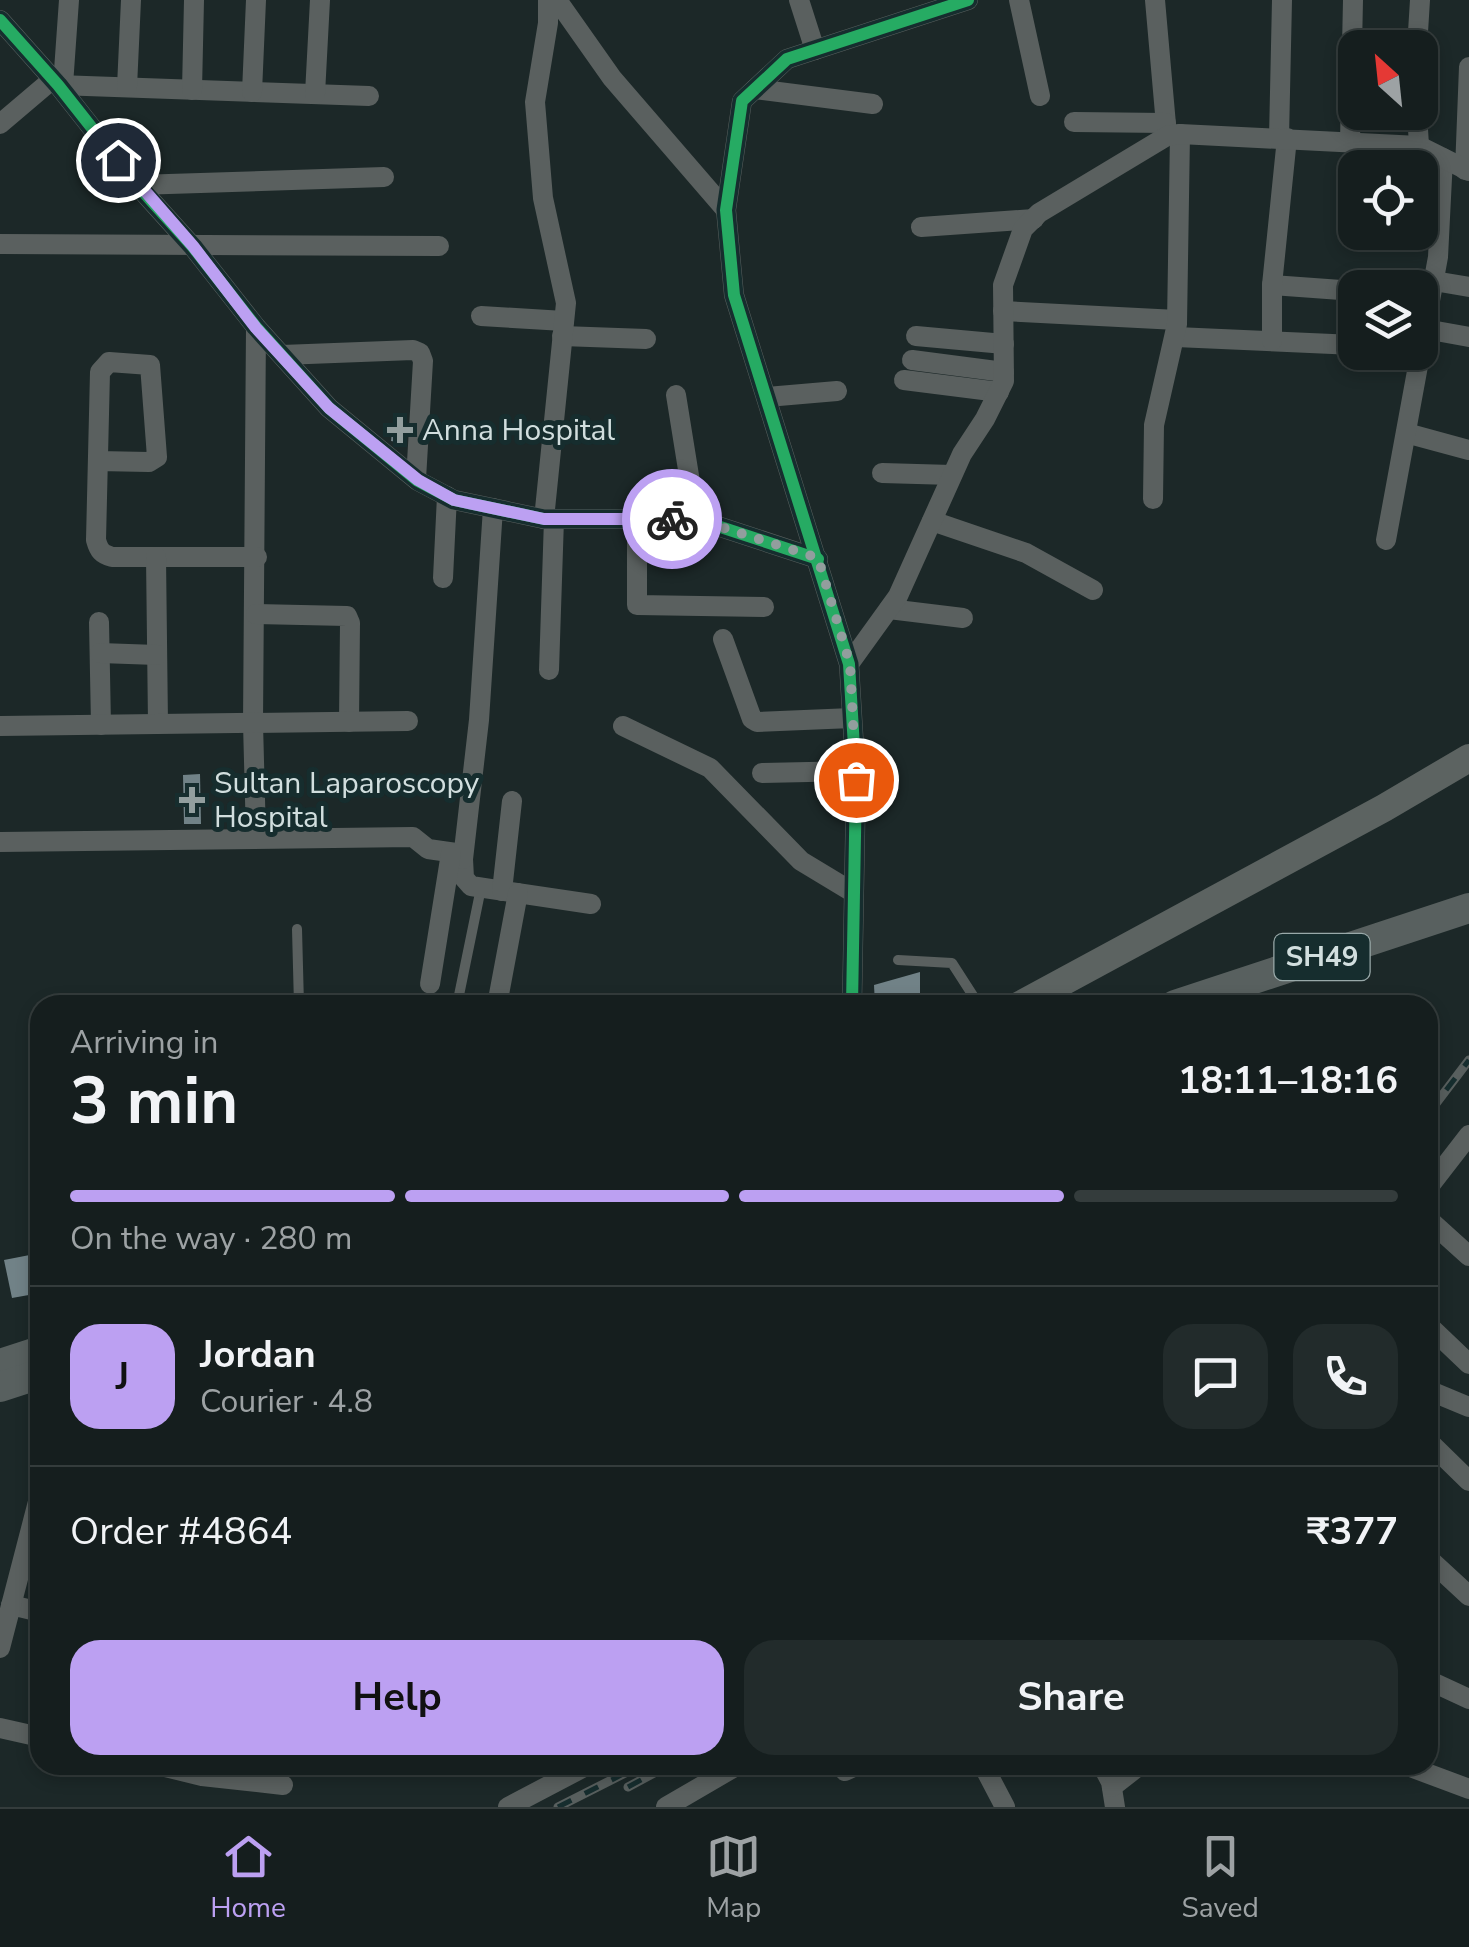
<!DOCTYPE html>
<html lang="en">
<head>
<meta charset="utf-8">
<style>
	:root { --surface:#151e1e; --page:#222b2b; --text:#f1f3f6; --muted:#9da2a4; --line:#343c3c; --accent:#bca0f2 }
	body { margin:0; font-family:"Nunito Sans",sans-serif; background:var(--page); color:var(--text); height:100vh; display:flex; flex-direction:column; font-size:38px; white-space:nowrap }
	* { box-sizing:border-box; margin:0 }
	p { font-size:32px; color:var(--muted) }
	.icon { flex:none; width:55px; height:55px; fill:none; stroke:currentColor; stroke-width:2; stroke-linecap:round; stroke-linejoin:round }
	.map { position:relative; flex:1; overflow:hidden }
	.side { position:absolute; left:30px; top:995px; width:1408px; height:780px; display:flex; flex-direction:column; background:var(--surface); border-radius:30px; box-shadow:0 5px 15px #0003,0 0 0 2px var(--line) }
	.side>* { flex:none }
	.needle { width:65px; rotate:333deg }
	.tools { position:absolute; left:1338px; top:30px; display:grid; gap:20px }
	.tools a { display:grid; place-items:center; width:100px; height:100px; border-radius:20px; background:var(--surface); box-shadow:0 5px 15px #0003,0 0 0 2px var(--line); font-size:50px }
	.pin { position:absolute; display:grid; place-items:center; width:85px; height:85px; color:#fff; margin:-42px; border:5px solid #fff; border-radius:50%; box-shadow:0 2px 10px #0007 }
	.courier { position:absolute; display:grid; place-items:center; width:100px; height:100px; margin:-50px; border:8px solid #bca0f2; border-radius:50%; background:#fff; color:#222; box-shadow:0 2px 12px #0007 }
	.headline em { font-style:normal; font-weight:700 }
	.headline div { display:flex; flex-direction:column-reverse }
	.headline { display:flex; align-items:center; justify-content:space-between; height:170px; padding:0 40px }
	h1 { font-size:65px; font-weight:700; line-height:75px }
	.bar { display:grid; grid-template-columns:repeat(4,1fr); gap:15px 10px; align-content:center; height:120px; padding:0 40px }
	.bar i { height:12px; border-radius:8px; background:var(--line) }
	.bar .active { background:var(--accent) }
	.bar p { grid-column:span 4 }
	.line { display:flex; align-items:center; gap:25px; padding:0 40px; border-top:2px solid var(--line) }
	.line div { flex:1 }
	.round { display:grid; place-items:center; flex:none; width:105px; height:105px; border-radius:30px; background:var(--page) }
	.cta { display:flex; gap:20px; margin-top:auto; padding:20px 40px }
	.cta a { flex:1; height:115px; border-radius:30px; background:var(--accent); color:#111; font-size:40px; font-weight:700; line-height:115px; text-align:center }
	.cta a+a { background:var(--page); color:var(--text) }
	.tab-bar { display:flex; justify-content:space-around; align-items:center; height:140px; border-top:2px solid var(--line); background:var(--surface); font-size:28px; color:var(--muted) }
	.tab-bar a { display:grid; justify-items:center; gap:5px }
	.tab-bar .active { color:var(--accent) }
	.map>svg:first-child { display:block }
</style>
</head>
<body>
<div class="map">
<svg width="1469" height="1807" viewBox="0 0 1469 1807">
	<rect width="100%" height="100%" fill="#1c2828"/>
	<g fill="#718287">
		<path d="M394,414L406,416L404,443L391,441Z"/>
		<path d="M200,774L201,824H184L183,775Z"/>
		<path d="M920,972V1005H875L874,985Z"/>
		<path d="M40,1253V1293L12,1298L4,1260Z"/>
	</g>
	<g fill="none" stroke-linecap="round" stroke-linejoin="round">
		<g stroke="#5a605f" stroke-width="10">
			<path d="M297,929L299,1005"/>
			<path d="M898,960L952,963L979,1005"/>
			<path d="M457,1005L481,888"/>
		</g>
		<g stroke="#5a605f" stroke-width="20">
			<path d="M557,0L612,78L726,210"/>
			<path d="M799,0L815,50"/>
			<path d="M1019,0L1040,96"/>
			<path d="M1155,0L1167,136"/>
			<path d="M0,20L58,85L137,185L193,247L256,327L329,408L418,481L454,500L544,519H696L818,559"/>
			<path d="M1417,48L1420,0"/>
			<path d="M58,85L369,96"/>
			<path d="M63,85L69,0"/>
			<path d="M127,87L131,0"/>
			<path d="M755,89L873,104"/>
			<path d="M192,90L194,0"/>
			<path d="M252,92L256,0"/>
			<path d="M315,94L320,0"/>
			<path d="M1417,112L1419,146"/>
			<path d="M1074,122L1166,123"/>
			<path d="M0,124L53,79"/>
			<path d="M1279,138L1282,0"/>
			<path d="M1350,141L1353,0"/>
			<path d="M1465,170L1469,67"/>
			<path d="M137,185L384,177"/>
			<path d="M921,227L1034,219"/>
			<path d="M0,244L439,246"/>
			<path d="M1434,281L1469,287"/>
			<path d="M1272,285L1355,291"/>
			<path d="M1003,311L1177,320"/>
			<path d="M481,316L564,321"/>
			<path d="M256,327L253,723L256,837"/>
			<path d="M1425,329L1469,337"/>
			<path d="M562,336L646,339"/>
			<path d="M916,336L1004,344"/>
			<path d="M1176,337L1355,345"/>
			<path d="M1272,341V285L1287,138"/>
			<path d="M282,355L413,350L420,353L423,361L416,479"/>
			<path d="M912,360L1004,372"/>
			<path d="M904,380L999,392"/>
			<path d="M676,395L696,519"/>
			<path d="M767,397L837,391"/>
			<path d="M1406,433L1469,450"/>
			<path d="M98,461L149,462L157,457L150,365L109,362L100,372L96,540C99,551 102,554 112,557H257"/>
			<path d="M882,473L952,475"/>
			<path d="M1153,499L1154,425L1177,324L1180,134"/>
			<path d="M544,519L566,303L543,198L535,102L548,23V0"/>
			<path d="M637,519V605L764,607"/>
			<path d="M932,521L1026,553L1093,590"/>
			<path d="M1386,540L1438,257L1443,158"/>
			<path d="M156,557L158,724"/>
			<path d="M443,578L447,496"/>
			<path d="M889,609L963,618"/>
			<path d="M256,614L347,616L350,623L349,722"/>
			<path d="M99,622L101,725"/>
			<path d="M723,639L752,719L757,722L852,718"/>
			<path d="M100,653L157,655"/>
			<path d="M849,664L898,596L962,454L985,419L1004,381L1003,285L1023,229L1039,213L1167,136L1180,134L1419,146L1469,171"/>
			<path d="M549,670L554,519"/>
			<path d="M0,726L408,721"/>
			<path d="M623,726L710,768L801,861L854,893"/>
			<path d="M762,773L855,771"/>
			<path d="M0,842L413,837L428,849L456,853L463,859L464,878L471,886L591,904"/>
			<path d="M463,859L479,720L493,508"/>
			<path d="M502,891L512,801"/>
			<path d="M430,984L451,853"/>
			<path d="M497,1005L518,893"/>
			<path d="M852,1005L856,780L849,664L734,295L726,210L742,101L787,59L968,0"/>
			<path d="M1428,1188L1469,1135"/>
			<path d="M1428,1219L1469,1256"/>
			<path d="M1428,1325L1469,1364"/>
			<path d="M1428,1390L1469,1407"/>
			<path d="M1428,1441L1469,1481"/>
			<path d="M1428,1558L1469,1596"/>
			<path d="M11,1605L40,1612"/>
			<path d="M0,1648L40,1494"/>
			<path d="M1428,1680L1469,1699"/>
			<path d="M0,1728L40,1737"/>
			<path d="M157,1765L202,1776L283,1785"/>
			<path d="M983,1765L1005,1807"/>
			<path d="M1102,1765L1111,1782L1115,1807"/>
			<path d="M1405,1765L1469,1789"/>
			<path d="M845,1771L858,1765"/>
			<path d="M1112,1787L1140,1765"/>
			<path d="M508,1807L588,1765"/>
			<path d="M666,1807L738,1765"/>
		</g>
		<path stroke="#5c6361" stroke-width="28" d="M1020,1005L1384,808L1469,758"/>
		<g stroke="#58605f" stroke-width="30">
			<path d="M1175,1005L1469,908"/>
			<path d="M0,1364L40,1351"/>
			<path d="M0,1387L40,1374"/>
		</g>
		<g stroke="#585f5e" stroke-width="9">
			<g id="rail">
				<path d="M1428,1114L1469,1060"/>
				<path d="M628,1787L669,1765"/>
				<path d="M558,1807L641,1765"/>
			</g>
		</g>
		<use href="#rail" stroke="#162d2e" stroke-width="5" stroke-dasharray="15" stroke-linecap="butt"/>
		<g stroke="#162d2e" stroke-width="19">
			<g id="cycleway">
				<path d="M0,20L58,85L137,185L193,247L256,327L329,408L418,481L454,500L544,519H696L818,559"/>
				<path d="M852,1005L856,780L849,664L734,295L726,210L742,101L787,59L968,0"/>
			</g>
		</g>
		<use href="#cycleway" stroke="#26ab63" stroke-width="12"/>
	</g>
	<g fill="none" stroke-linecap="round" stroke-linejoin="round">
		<path stroke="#929e9e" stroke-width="10" stroke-dasharray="0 18" d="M672,519H696L818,558L850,664L856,780"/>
		<path stroke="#bca0f2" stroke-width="12" d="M118,160L193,246L256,328L329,408L418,480L454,500L544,519H672"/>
	</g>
	<g fill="#929e9e" stroke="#162d2e" stroke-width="4">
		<path d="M395 415h10v10h10v10h-10v10h-10v-10h-10v-10h10z"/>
		<path d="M187 785h10v10h10v10h-10v10h-10v-10h-10v-10h10z"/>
	</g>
	<g text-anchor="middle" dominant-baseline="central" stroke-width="10" stroke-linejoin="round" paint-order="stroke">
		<rect fill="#162d2e" stroke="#99a9a9" stroke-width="2.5" x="1274.5" y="934" width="95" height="46" rx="8"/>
		<g font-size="28" font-weight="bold" fill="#d1dede">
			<text x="1322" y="957">SH49</text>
		</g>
		<g font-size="30" fill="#d1dede" stroke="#162d2e" text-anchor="start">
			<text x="422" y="430">Anna Hospital</text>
			<text x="214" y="783">Sultan Laparoscopy<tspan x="214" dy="34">Hospital</tspan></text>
		</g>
	</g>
</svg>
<div class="tools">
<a><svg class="needle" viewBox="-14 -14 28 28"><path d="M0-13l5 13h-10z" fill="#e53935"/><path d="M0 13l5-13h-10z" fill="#9da2a4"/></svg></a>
<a><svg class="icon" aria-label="locate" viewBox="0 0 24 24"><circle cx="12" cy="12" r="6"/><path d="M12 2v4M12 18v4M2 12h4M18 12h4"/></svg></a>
<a><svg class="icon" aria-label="layers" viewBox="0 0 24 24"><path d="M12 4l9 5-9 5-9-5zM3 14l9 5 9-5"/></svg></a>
</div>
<div class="pin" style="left:856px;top:780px;background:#ea580c"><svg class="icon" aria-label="bag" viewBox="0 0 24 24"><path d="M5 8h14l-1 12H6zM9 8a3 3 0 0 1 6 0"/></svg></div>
<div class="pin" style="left:118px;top:160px;background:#1f2937"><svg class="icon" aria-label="home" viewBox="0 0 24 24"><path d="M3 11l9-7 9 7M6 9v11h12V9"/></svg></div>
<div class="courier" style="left:672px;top:519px"><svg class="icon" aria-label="bike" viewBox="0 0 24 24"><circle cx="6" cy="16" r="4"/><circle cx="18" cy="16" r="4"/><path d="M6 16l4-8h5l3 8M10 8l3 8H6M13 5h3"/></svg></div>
<section class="side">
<div class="headline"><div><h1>3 min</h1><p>Arriving in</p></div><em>18:11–18:16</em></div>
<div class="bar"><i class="active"></i><i class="active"></i><i class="active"></i><i></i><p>On the way · 280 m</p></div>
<div class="line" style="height:180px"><b class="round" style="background:var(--accent);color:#111">J</b><div><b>Jordan</b><p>Courier · 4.8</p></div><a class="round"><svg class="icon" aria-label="chat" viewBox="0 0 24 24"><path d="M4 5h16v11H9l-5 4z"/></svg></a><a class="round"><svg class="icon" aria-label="phone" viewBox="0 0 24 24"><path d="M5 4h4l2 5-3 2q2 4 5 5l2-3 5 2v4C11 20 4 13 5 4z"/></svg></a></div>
<div class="line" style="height:130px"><div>Order #4864</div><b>₹377</b></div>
<div class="cta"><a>Help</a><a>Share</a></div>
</section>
</div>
<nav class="tab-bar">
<a class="active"><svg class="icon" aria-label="home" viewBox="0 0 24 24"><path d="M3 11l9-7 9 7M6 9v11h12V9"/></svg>Home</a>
<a><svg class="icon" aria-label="map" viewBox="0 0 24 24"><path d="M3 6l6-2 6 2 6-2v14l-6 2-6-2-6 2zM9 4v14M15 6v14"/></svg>Map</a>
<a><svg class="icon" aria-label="saved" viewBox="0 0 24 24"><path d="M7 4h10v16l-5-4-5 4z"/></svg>Saved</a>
</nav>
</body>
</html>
